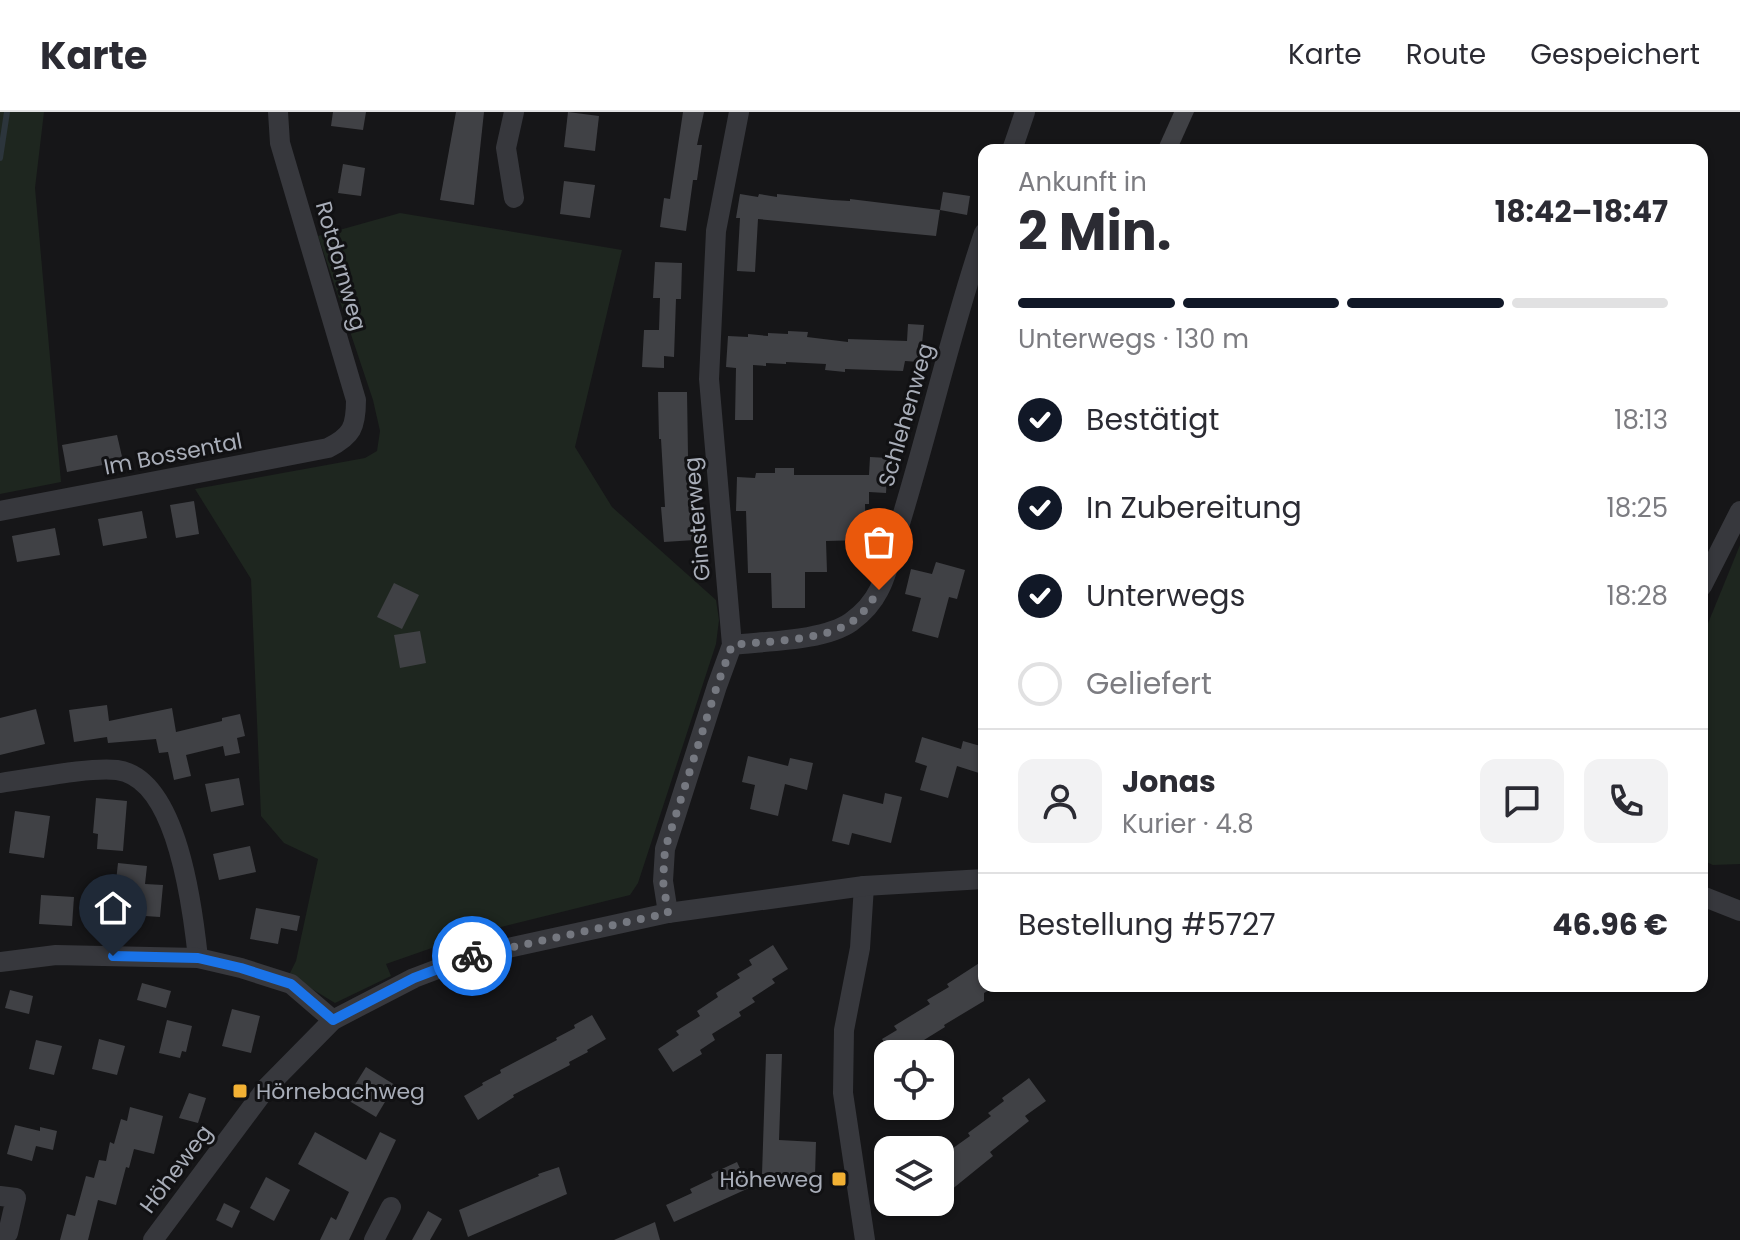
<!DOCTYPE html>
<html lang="de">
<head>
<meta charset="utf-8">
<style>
	:root { --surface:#fff; --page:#f2f2f3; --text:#2b2b33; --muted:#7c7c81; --line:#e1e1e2; --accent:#111827 }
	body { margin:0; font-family:Poppins,sans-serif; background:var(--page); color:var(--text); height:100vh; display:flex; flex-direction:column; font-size:30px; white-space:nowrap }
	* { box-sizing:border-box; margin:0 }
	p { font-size:26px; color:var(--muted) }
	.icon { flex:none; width:44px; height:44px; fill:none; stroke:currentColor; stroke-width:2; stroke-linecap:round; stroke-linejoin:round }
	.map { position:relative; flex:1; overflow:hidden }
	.side { position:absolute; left:978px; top:32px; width:730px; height:848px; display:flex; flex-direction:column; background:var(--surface); border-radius:16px; box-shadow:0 2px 6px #0004 }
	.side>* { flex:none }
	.tools { position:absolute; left:874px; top:928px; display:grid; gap:16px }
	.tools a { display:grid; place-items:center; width:80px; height:80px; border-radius:16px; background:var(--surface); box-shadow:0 2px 6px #0004; font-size:40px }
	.pin { position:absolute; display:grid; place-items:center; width:68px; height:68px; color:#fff; margin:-82px -34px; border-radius:50% 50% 50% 0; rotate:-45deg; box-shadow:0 0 8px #0007 }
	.pin .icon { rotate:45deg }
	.courier { position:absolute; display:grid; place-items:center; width:80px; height:80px; margin:-40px; border:6px solid #1a73e8; border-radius:50%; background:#fff; color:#222; box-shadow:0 2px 10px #0007 }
	.overview em { font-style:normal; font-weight:700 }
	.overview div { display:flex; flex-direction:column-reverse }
	.overview { display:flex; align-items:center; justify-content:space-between; height:136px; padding:0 40px }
	h1 { font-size:52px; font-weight:700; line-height:60px }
	.bar { display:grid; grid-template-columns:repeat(4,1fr); gap:12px 8px; align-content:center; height:96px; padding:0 40px }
	.bar i { height:10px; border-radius:6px; background:var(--line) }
	.bar .active { background:var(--accent) }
	.bar p { grid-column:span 4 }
	.line { display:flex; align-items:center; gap:20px; padding:0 40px; border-top:2px solid var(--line) }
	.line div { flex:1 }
	.round { display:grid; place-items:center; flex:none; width:84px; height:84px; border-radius:16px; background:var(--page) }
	ol { padding:0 40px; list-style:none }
	li { display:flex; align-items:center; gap:24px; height:88px }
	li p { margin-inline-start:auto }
	li .icon { padding:8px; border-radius:50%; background:var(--accent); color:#fff; stroke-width:4 }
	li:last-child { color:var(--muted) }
	li i { width:44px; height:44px; border:4px solid var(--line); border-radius:50% }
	header { display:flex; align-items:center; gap:48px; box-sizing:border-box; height:112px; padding:0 40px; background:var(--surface); border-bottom:2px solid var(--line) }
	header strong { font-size:38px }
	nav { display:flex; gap:44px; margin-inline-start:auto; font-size:28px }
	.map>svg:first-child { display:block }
</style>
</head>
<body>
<header>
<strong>Karte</strong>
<nav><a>Karte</a><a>Route</a><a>Gespeichert</a></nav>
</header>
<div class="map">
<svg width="1740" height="1128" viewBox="0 0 1740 1128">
	<rect width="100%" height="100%" fill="#161618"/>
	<g fill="#1e261f">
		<path d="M0,0H44L35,76L61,370L0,382Z"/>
		<path d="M400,101L622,138L575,335L612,395L716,488L719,508L716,532L638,771L630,783L469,823L386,852L391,864L335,891L289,863L296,849L318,747L284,731L261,704L251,467L195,377L365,346L377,339L380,319L373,288L318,124Z"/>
		<path d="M1740,433V752L1713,753L1702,748V526Z"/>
	</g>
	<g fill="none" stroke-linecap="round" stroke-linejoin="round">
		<path stroke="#2c353c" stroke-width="6" d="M0,46L7,0"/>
	</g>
	<g fill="#404145">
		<path d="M333,0H366L363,18L331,14Z"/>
		<path d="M456,0H484L474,93L440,88Z"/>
		<path d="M568,0L599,4L595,39L564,35Z"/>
		<path d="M683,0H704L697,33H702L697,68H693L686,119L660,115L664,86L670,87Z"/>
		<path d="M1174,0H1194L1177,38H1157Z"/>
		<path d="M343,52L365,56L361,84L338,81Z"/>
		<path d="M564,69L595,73L590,106L560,102Z"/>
		<path d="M943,80L970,84L967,103L940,98Z"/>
		<path d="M740,82L758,85L759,82L777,85V82L832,88L850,89V87L940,98L936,124L758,107L755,160L737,159L740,106H736Z"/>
		<path d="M655,150L682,151L681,187H676L674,245L664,244V256L642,255L644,218H659L660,186H653Z"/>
		<path d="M908,212L924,213L920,250L905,249L903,259L845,257V260L825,258L826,252L786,250V252L766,251V254L753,253V308H735L736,256L726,255L728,224L748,225V222L768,224V221L788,222V219L808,220L807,225L848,230V227L907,229Z"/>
		<path d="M658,280H687L688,344L695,428L664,430L661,395H665L661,327H659Z"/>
		<path d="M117,323L123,349L67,360L62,333Z"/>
		<path d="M870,345L888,346L886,381L869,380V392H865L866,428L826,429L827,460H805V496H772L771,461H748L746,399H736L737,365L755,366L756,361H775V356H794V363H869Z"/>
		<path d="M194,389L199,422L176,426L170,393Z"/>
		<path d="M142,399L147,426L103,434L98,407Z"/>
		<path d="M55,416L60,443L17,450L12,424Z"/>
		<path d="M936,450L965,458L957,487L949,485L938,526L912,519L921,486L905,482L911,457L932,462Z"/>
		<path d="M394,471L419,483L402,517L377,505Z"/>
		<path d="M420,519L426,551L400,556L394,523Z"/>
		<path d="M107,593L109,609L172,596L176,620L222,609V606L240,602L245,624L237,626L240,641L225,644L223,634L186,643L191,664L174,668L168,640L159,641L156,627L108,631L107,625L74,630L69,598Z"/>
		<path d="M36,597L45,632L0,643V606Z"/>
		<path d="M922,625L961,637L963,629L984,635L979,661L957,654L948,686L920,678L927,654L915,650Z"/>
		<path d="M748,644L788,654L790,646L813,651L807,678L785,672L778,704L750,697L755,673L742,670Z"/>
		<path d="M239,666L244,693L211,700L205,672Z"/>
		<path d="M885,681L902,685L891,731L852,721L849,733L832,729L843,682L883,692Z"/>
		<path d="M96,686L127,689L123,739L97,737L98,722L93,721Z"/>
		<path d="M15,699L50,704L44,746L9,741Z"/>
		<path d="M250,734L256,760L219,768L213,742Z"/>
		<path d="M118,751L147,754L145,772L163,773L160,805L130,803L131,786L121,785L123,770L116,769Z"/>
		<path d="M41,783L74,785L72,814L39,812Z"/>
		<path d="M256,796L300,804L297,819L281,816L278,832L250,827Z"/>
		<path d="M773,833L788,857L772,867L775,871L752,886L755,890L739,900L741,904L712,922L715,928L700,938L702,942L673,960L658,937L679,923L676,919L700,904L697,899L718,885L716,881L740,866L737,862L752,853L749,848Z"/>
		<path d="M984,848V874L991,877L984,881V889L944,913L945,915L924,928L927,934L915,942H891L882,927L897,918L894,914L930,892L927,888L949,875L947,872Z"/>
		<path d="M142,871L171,879L166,896L137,888Z"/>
		<path d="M10,878L33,884L29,902L5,896Z"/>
		<path d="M232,897L260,904L251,941L222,934Z"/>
		<path d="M592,903L606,927L587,938L588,940L569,950L570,953L513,983L514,985L478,1008L464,984L483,973L482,971L501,961L500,958L557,928L556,926L575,916L574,913Z"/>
		<path d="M167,908L192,914L186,940L182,939L180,946L159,941Z"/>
		<path d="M99,927L125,934L117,963L92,957Z"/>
		<path d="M36,928L62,934L54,963L29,957Z"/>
		<path d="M766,942H782L779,1028L816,1030L815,1064L762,1062Z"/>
		<path d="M366,955L395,973L376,1005L346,987Z"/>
		<path d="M1029,966L1046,989L1025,1004L1029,1009L990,1040L993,1044L940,1087V1052L952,1043L949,1039L970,1024L968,1021L991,1004L988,1001L1004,989L1002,986Z"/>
		<path d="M189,981L206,986L198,1011L179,1006Z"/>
		<path d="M130,995L163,1004L154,1042L134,1037L129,1056L126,1055L116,1093L98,1088L88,1128H60L67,1102L75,1104L86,1064L94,1066L99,1048L106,1049L110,1030L114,1032L121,1007L127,1009Z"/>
		<path d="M15,1013L40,1019V1015L57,1019L53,1038L36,1034L32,1049L7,1042Z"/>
		<path d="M315,1020L366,1048L380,1020L396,1028L349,1128H320L331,1105L336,1108L349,1080L298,1052Z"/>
		<path d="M737,1050L749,1076L674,1110L666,1093L692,1081L690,1077L713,1066L711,1062Z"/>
		<path d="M559,1055L567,1082L468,1125L459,1098L539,1064L538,1062Z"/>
		<path d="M266,1065L290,1078L274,1109L250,1096Z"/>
		<path d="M224,1091L240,1099L232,1116L216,1108Z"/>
		<path d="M428,1099L442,1107L430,1128H412Z"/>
		<path d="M655,1110L660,1128H614Z"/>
	</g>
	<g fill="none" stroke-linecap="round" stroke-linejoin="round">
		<g stroke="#37383d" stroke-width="20">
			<path d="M514,0L506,36L514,86"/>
			<path d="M1012,38L1025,0"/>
			<path d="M0,399L328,336C352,324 356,315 356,288L280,31L278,0"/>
			<path d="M1702,474L1740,399"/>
			<path d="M732,533C766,529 824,529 851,510C862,502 873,490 879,478C890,457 894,431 901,408C930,313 952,215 984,121"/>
			<path d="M0,671C32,667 86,655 117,658C178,666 193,799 198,846"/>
			<path d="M864,774L860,836L844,918L843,981L865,1128"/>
			<path d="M1702,784L1740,799"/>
			<path d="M668,801L663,769L665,737L717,574L732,533L709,267L716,119L739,0"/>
			<path d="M0,850L56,843L198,846L241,856L291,872L333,908"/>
			<path d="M0,1084L16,1086L8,1121L0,1126"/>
			<path d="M153,1128L267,975L333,908L414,866L472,844L668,801L864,774L984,767"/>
			<path d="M374,1128L391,1095"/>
		</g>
	</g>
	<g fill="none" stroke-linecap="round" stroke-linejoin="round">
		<path stroke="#757880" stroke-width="8" stroke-dasharray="0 14.4" d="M472,844L668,801L663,769L665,737L717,574L732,533C766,529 822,529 850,511C863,503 871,490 879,478"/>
		<path stroke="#1a73e8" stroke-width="10" d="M113,844L198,846L241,856L291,872L333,908L414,866L472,844"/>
	</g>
	<g fill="#f2b134" stroke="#111113" stroke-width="3">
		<rect x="232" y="971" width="16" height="16" rx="4"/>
		<rect x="831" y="1059" width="16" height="16" rx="4"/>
	</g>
	<g text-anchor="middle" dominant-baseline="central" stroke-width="6" stroke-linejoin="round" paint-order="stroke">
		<g font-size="22" fill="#a8adb8" stroke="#111113">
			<text transform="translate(341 154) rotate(74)">Rotdornweg</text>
			<text transform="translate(906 303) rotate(-74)">Schlehenweg</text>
			<text transform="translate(173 342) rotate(-11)">Im Bossental</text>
			<text transform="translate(697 407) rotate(-95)">Ginsterweg</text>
			<text transform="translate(176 1057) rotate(-53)">Höheweg</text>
		</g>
		<g font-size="22" fill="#a8adb8" stroke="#111113" text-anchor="start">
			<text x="256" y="979">Hörnebachweg</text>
			<text x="823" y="1067" text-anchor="end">Höheweg</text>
		</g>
	</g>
</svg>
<div class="tools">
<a><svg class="icon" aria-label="locate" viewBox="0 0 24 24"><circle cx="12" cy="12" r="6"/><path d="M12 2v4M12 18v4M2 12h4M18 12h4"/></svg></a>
<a><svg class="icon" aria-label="layers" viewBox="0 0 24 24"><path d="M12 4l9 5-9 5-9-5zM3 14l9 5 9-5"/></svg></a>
</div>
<div class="pin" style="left:879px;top:478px;background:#ea580c"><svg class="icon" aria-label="bag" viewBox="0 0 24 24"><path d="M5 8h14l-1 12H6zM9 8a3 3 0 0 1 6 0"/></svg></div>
<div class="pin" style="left:113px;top:844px;background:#1f2937"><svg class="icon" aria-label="home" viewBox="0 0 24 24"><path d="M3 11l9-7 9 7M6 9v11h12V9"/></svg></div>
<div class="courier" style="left:472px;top:844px"><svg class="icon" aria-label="bike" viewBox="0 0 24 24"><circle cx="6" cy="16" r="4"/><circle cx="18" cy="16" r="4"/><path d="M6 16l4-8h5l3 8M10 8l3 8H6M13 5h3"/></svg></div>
<section class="side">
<div class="overview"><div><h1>2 Min.</h1><p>Ankunft in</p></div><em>18:42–18:47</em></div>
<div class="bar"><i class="active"></i><i class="active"></i><i class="active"></i><i></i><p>Unterwegs · 130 m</p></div>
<ol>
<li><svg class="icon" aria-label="check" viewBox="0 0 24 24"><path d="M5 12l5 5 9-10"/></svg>Bestätigt<p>18:13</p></li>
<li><svg class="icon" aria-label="check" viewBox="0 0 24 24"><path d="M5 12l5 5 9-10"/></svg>In Zubereitung<p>18:25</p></li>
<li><svg class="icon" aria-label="check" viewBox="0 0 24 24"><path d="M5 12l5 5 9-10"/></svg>Unterwegs<p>18:28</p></li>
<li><i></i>Geliefert</li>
</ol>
<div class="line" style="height:144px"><a class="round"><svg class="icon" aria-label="person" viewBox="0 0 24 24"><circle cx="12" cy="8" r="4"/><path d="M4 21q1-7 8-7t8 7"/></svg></a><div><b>Jonas</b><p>Kurier · 4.8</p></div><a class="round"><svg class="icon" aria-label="chat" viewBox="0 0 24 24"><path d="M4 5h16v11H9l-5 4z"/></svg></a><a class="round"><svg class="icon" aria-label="phone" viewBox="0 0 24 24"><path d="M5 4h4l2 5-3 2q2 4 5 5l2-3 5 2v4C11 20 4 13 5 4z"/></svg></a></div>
<div class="line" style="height:104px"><div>Bestellung #5727</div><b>46.96 €</b></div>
</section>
</div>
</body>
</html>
